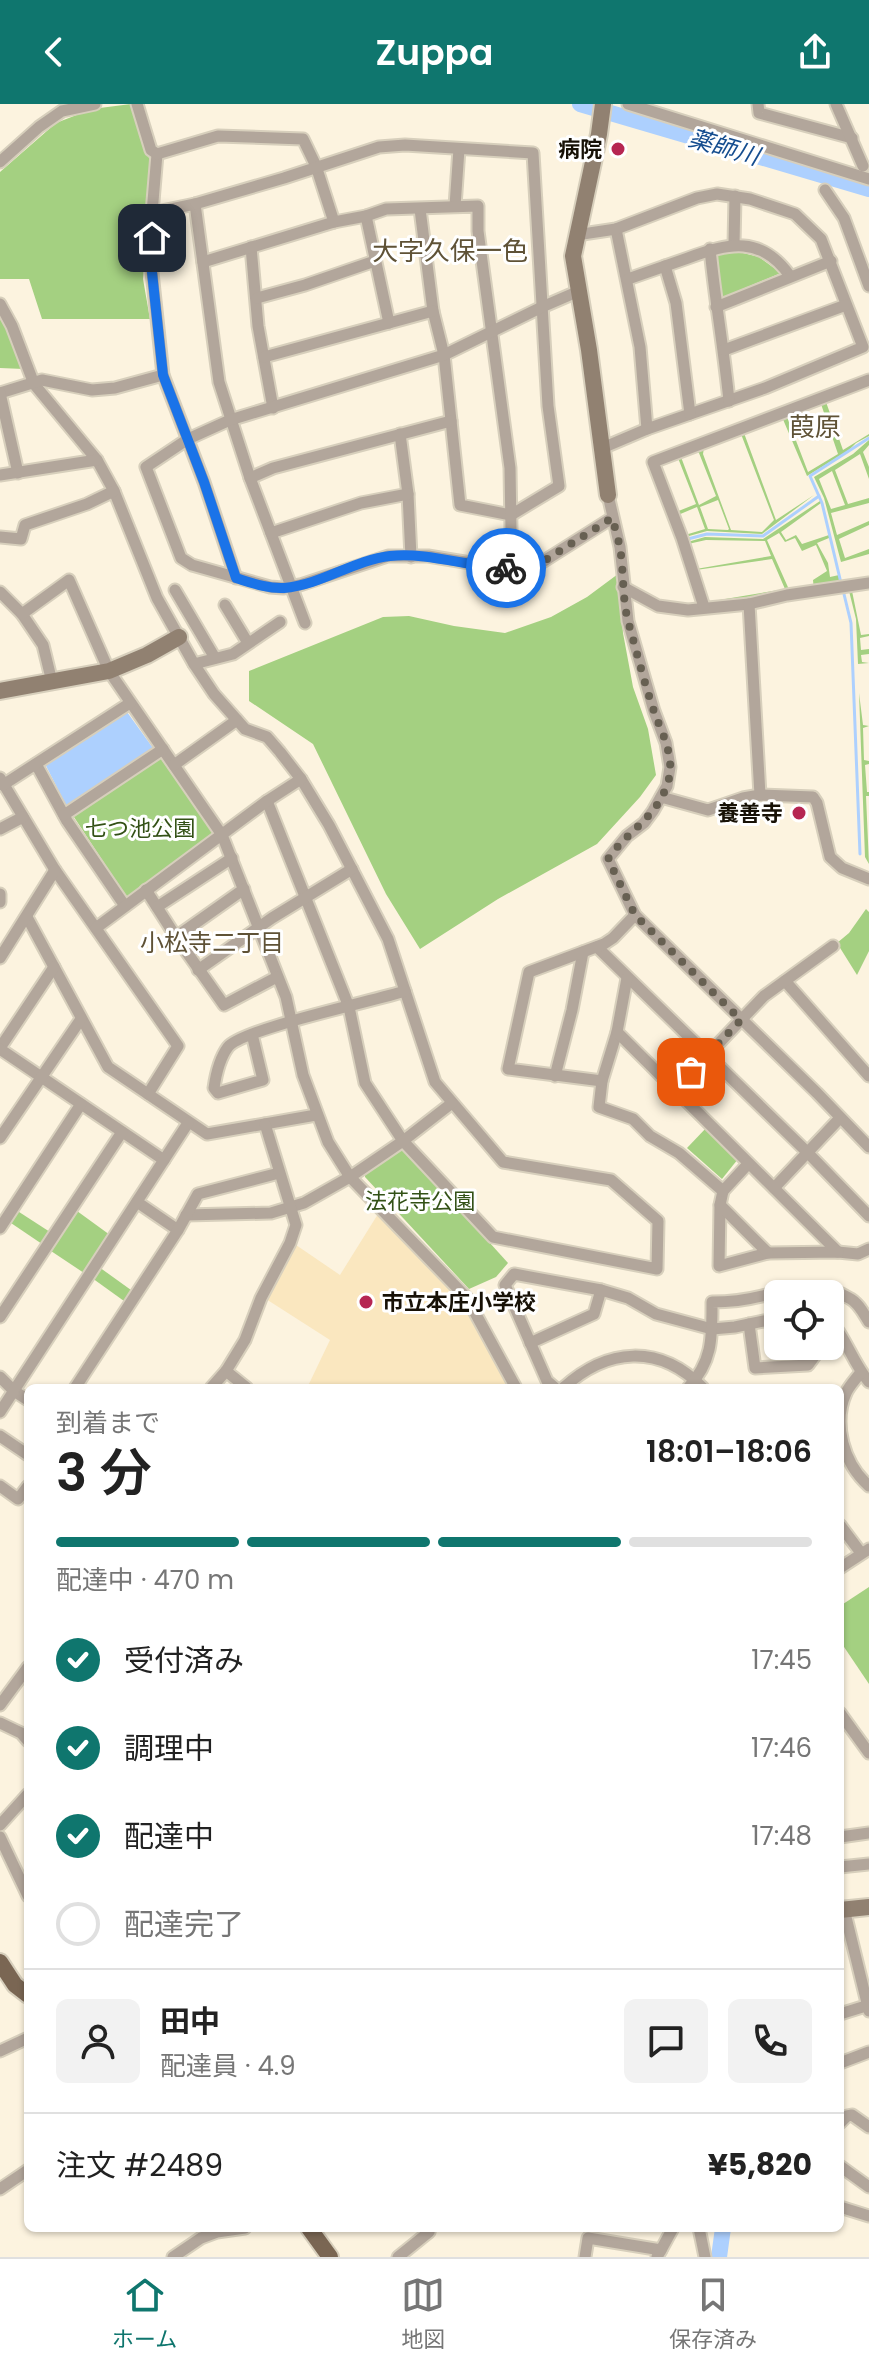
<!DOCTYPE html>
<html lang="ja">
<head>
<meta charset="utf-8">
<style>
	:root { --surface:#fff; --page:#f2f2f2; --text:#222; --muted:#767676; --line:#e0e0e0; --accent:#0f766e }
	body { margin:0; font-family:Poppins,"Noto Sans JP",sans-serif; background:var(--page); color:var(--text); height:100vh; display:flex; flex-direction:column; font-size:30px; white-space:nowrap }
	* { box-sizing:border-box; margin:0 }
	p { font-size:26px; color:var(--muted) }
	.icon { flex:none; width:44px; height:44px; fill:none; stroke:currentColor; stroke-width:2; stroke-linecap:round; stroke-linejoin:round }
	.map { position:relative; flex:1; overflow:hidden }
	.drawer { position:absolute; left:24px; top:1280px; width:820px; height:848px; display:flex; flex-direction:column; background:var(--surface); border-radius:12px; box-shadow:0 2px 6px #0004 }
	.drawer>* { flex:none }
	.controls { position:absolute; left:764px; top:1176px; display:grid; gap:16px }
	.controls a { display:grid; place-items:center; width:80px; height:80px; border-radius:12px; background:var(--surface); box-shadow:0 2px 6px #0004; font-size:40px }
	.pin { position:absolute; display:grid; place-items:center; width:68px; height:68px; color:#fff; margin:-34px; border-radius:16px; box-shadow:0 4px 12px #0006 }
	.courier { position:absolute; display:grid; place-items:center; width:80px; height:80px; margin:-40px; border:6px solid #1a73e8; border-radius:50%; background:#fff; color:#222; box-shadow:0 2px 10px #0007 }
	.overview em { font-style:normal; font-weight:600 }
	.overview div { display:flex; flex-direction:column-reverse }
	.overview { display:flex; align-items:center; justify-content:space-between; height:136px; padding:0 32px }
	h1 { font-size:52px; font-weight:600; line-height:60px }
	.bar { display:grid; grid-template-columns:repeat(4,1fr); gap:12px 8px; align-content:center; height:96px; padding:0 32px }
	.bar i { height:10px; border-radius:6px; background:var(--line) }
	.bar .on { background:var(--accent) }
	.bar p { grid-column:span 4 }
	.line { display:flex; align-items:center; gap:20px; padding:0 32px; border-top:2px solid var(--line) }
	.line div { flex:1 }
	.round { display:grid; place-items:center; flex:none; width:84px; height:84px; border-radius:12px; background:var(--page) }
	ol { padding:0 32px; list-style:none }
	li { display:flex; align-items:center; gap:24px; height:88px }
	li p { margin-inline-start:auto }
	li .icon { padding:8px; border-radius:50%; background:var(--accent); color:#fff; stroke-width:4 }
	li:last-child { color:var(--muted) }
	li i { width:44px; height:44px; border:4px solid var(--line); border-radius:50% }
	header { display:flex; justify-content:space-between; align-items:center; height:104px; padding:0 32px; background:var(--accent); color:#fff; font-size:36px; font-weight:600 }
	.menu { display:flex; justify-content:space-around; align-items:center; height:112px; border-top:2px solid var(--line); background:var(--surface); font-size:22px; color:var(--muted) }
	.menu a { display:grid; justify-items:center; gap:4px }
	.menu .on { color:var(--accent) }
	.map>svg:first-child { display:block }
</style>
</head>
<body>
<header><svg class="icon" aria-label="back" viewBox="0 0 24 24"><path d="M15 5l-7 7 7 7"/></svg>Zuppa<svg class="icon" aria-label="share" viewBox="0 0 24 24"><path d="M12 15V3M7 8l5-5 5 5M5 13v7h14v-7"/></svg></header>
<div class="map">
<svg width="869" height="2153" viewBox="0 0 869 2153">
	<rect width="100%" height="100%" fill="#fcf3df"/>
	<path fill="#fae7bf" d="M378,1110L465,1201L508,1284H307L330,1236L266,1195L296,1141L340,1171Z"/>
	<g fill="#a4d081" fill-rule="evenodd">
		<path d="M131,0L146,49L151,57L143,175L150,215H42L29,175H0V68L56,19L92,5Z"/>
		<path d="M731,146L759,153L781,169L721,194L715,149Z"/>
		<path d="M0,210L24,265L0,264Z"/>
		<path d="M869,281L826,298L843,346L869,330V332L856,339L848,347L807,372L782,313L744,329L776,416L814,391L762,430L707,427L682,434L653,358ZM821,300L838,350L808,368L787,313ZM741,330L774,416L762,428L731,426L703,350L704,344ZM696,347L699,349L716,392L699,401L681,353ZM678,354L696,400L676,408L658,362ZM718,396L729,425L728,426L708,425L700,403ZM697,403L705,425L685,431L678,411Z"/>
		<path d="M869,336V341L863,348L869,363V375L860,350L835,366L848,400L869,394V399L831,409L837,431L869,417V421L839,435L845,454L869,445V450L841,458L824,394L814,373L853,350ZM832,367L845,401L831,405L819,375Z"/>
		<path d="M820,397L821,399L781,428L786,436L796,431L802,440L829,431V434L817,439L828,459L830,473L839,471L840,484L814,487L813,476L827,467L816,441L802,447L795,434L785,438L779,429L767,436L791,490L704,503L684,439L705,433L763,435ZM706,436L765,437L771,452L696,465L688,440ZM772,455L785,485L707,498L696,466Z"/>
		<path d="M618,470L623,529L633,583L648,625L656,671L640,693L597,740L498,795L420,845L386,790L313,640L249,597V567L383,513L409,512L454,522L505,529L551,513L587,493Z"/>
		<path d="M848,483L852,487L861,531L869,530V532L860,534L861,546L869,545V550L861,551L862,558L869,559L858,560L856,515Z"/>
		<path d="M859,589L863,621L869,622L863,624L864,656L869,657V660L865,661L867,688H869V692H866L869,760L865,753Z"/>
		<path d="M159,652L215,730L127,794L72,710Z"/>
		<path d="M866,805L869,808V847L857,871L837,839L849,829Z"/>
		<path d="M707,1023L738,1055L722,1075L687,1044Z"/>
		<path d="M403,1043L508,1159L496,1173L469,1185L365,1073V1069Z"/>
		<path d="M16,1106L50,1128L42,1140L8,1117Z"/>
		<path d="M77,1107L110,1131L84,1169L51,1147Z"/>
		<path d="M99,1163L131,1186L124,1197L92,1174Z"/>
		<path d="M869,1483V1580L840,1537V1502Z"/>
	</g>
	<path fill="#add0fe" d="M127,608L153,644L67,703L45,660Z"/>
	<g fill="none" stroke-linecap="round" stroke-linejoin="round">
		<g stroke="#add0fe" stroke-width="3">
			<path d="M684,436L707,430L763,432L819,392"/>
			<path d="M841,479L822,399L810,372L869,334"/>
			<path d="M843,486L851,519L860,750"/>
		</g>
		<g stroke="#add0fe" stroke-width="16">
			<path d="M580,0L869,85"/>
			<path d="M719,2153L723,2124"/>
		</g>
		<g stroke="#d7cfbc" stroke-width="15">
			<g id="street">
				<path d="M137,0L151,46L157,50L152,109L151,159L163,271L204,378L236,474"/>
				<path d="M628,0L869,75"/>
				<path d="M758,0L759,9L852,34"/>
				<path d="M836,0L863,62"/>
				<path d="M157,50L218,32L303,35L316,62L334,118"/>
				<path d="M0,58L39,23L62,7L95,0"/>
				<path d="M825,86L844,114L869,182"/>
				<path d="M195,100L219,278L250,374L305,519"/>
				<path d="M455,102L459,45"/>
				<path d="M152,109L195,100L284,74L379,43L405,41L533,49L548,302L559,382L511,411L460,401L444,251L433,207L420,105"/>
				<path d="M366,112L389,219"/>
				<path d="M616,125L640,243L647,325"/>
				<path d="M576,131L616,125L697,94L717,90L750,95L795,110L821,135L863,243L765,284L647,325L600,345"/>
				<path d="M734,140L735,92"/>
				<path d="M251,143L258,222L273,304"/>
				<path d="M710,145C715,196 724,246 729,297"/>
				<path d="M203,158L334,118L366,112L386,105L478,102V127L510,364L511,425L516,464"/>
				<path d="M665,162L676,199L690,310"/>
				<path d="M628,175C648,168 668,161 688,154C729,139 761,131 790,172"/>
				<path d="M579,187L542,203L444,251L230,316L188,335L146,363L181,454L192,461L270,483L283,484L300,481L388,452H428L501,464L536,462L612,414"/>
				<path d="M257,194L305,181L375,157"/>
				<path d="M0,200L12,222L34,280L97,356L114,387L157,494L194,560L214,590L245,625L267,633L280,648L301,675L329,721L388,835L435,978L503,1058L611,1076L658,1117L657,1165L493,1133L403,1037L365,979L349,903L267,697"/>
				<path d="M716,203L831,157"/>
				<path d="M724,246L846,201"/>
				<path d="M264,253L433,207"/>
				<path d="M0,289L42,276L92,286L115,284L163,271"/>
				<path d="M0,289L18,369"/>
				<path d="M400,330L408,390L411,453"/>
				<path d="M0,371L97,356"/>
				<path d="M250,374L273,364L451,317"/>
				<path d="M608,391L620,443L628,517L654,607L666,639L670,663L667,682L653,707L644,719L627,732L608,755L635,811L817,989L869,1043"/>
				<path d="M271,429L361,399L408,390"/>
				<path d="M0,433L21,435L25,421L87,400L114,387"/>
				<path d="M623,483L658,502L688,506L749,500L787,491L869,479"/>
				<path d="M175,486L215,554"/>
				<path d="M0,488L22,510L43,541L52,578"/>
				<path d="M225,501L248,539"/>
				<path d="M704,503L682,434L653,358L869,276"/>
				<path d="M22,510L69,476L109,567L222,731L286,893L303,971L328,1038L350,1073L467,1194L516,1284"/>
				<path d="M194,560L233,550L280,518"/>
				<path d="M36,660L67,717L125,802"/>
				<path d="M174,661L237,616"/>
				<path d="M0,674L55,766L178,942L148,990"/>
				<path d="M3,681L130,599"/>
				<path d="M760,691L813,693L817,699L830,753L842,764L869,775"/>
				<path d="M661,693L708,706L743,694L760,691L749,500"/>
				<path d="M64,711L163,645"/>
				<path d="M0,725L23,713"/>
				<path d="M146,786L176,833L224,901L277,873"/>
				<path d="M0,790V798"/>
				<path d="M157,803L232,754"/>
				<path d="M27,813L108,963L207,1030L316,1011"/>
				<path d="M96,824L267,697L301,675"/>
				<path d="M176,833L244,785"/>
				<path d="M597,843L807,1048L869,1112"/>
				<path d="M0,854L55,766"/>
				<path d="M198,866L272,814L352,765"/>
				<path d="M627,874L617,928L602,977L599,1003L633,1015L650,1032L679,1049L723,1087L720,1101L719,1162L768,1149L838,1148L858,1150L869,1145"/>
				<path d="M785,877L869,972"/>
				<path d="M617,928L838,1148"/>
				<path d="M252,930L263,976L218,989L214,984C216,970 219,955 228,943C242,925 374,897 405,887"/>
				<path d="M0,944L54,863"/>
				<path d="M0,945L164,1056"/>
				<path d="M555,972L572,906L583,848"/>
				<path d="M602,977L508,965L529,868L604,840L613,834L635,811"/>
				<path d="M675,985L764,892L833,842"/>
				<path d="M0,1034L81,915"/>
				<path d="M774,1084L840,1014"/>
				<path d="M723,1087L748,1060"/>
				<path d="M137,1098L178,1126"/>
				<path d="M720,1101L768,1149"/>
				<path d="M186,1111L271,1109L304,1099L350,1073L403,1037L452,999"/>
				<path d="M0,1124L81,1000"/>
				<path d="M0,1213L122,1028"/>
				<path d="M830,1216C846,1234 853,1259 869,1278"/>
				<path d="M749,1220L755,1264L808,1261L822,1242"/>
				<path d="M530,1239L594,1210L601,1186"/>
				<path d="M226,1267L247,1284"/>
				<path d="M861,1268C856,1275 849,1282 846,1289C832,1320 844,1360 869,1382"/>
				<path d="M0,1273L14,1287L28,1296"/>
				<path d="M75,1284L178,1126L198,1090L279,1069"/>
				<path d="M211,1284L226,1267L245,1236L261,1194L290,1139L296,1121L265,1020"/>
				<path d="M555,1284L547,1277L505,1181L514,1170L601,1186L628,1194L656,1210L712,1225L735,1223L778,1214"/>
				<path d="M563,1284C607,1244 659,1239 703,1284"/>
				<path d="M688,1284C713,1257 712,1233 712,1198C729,1198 746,1196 762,1192C792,1185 820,1176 849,1194C858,1198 864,1210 869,1218"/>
				<path d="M0,1308L188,1019"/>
				<path d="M0,1332L28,1351"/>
				<path d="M0,1382L18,1395L28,1382"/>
				<path d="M840,1421L861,1449"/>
				<path d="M840,1464L869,1445"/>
				<path d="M0,1601L28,1563"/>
				<path d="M840,1609L869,1649"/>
				<path d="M0,1619L21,1629L28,1637"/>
				<path d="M0,1721L28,1690"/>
				<path d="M0,1733L28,1792"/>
				<path d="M840,1733L869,1729"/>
				<path d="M840,1763L869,1760"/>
				<path d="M844,1805L869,1907"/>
				<path d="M840,1910L869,1901"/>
				<path d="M0,1947L28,1934"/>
				<path d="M840,1959L869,1948"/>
				<path d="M840,2019L847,2012L852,2011L869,2023"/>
				<path d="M840,2062L869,2083"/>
				<path d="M0,2085L28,2066"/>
				<path d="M840,2103L869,2112"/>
				<path d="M699,2124L705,2153"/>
				<path d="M661,2146L673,2124"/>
				<path d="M173,2153L201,2134L217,2128L245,2124"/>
				<path d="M398,2153L429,2128L427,2124"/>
				<path d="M585,2153L588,2134L661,2146L657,2153"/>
			</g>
		</g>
		<g stroke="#d7cfbc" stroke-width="20">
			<g id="secondary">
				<path d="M603,0L599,30L573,152L589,246L608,391"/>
				<path d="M0,587L109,567L147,551L179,533"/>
				<path d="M840,1806L869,1803"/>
			</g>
		</g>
		<g stroke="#d7cfbc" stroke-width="20">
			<g id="primary">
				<path d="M0,1858L15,1881L28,1891"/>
				<path d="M309,2124L330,2153"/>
			</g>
		</g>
		<use href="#street" stroke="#b2a69b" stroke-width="11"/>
		<use href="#secondary" stroke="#918171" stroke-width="16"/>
		<use href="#primary" stroke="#7a6653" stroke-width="16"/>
	</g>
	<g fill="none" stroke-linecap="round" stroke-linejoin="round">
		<path stroke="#676052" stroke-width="8" stroke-dasharray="0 14.4" d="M506,464L536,462L612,414C615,423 618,434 620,444C624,468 622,493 628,517C637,549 645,582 656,613C664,632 675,657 668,678C657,714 627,727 608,755L635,811L741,916L691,968"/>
		<path stroke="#1a73e8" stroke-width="10" d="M152,134L151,159L163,271L204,378L236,474C252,479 268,485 284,484C321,481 354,456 390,452C430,448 467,463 506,464"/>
	</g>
	<g fill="#b62652" stroke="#fff" stroke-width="3">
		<circle cx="618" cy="45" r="8"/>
		<circle cx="799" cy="709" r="8"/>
		<circle cx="366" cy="1198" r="8"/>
	</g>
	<g text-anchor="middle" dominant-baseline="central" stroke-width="6" stroke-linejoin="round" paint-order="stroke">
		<g font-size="22" font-weight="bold" fill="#171106" stroke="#fff" text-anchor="end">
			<text x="602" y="45">病院</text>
			<text x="783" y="709">養善寺</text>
			<text x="382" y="1198" text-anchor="start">市立本庄小学校</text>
		</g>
		<g font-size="22" fill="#335116" stroke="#fff">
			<text x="140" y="724">七つ池公園</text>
			<text x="420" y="1097">法花寺公園</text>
		</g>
		<g font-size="24" font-style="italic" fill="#154d8f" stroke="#fff">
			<text transform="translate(724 43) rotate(16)">薬師川</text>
		</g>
		<g font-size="24" fill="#5f5236" stroke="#fff">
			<text x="212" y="838">小松寺二丁目</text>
		</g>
		<g font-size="26" fill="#5f5236" stroke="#fff">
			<text x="450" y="147">大字久保一色</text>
			<text x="815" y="323">葭原</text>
		</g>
	</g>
</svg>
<div class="controls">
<a><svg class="icon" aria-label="locate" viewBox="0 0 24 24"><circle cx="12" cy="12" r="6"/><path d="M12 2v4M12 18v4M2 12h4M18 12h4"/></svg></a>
</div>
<div class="pin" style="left:691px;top:968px;background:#ea580c"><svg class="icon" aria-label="bag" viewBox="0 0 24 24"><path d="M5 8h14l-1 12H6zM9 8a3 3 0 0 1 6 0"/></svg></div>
<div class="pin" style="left:152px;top:134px;background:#1f2937"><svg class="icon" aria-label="home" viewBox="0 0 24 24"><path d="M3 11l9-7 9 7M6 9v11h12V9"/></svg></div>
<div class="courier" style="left:506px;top:464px"><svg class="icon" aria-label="bike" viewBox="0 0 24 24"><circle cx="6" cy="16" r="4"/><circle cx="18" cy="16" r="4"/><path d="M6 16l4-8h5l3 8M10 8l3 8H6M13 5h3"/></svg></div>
<section class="drawer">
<div class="overview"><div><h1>3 分</h1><p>到着まで</p></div><em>18:01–18:06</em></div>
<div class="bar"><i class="on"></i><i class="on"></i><i class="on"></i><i></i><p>配達中 · 470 m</p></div>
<ol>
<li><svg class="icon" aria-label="check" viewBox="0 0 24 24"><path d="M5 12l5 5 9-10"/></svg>受付済み<p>17:45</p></li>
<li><svg class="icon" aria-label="check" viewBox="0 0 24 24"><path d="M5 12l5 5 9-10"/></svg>調理中<p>17:46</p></li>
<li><svg class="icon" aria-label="check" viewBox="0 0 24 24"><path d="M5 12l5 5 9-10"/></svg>配達中<p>17:48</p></li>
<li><i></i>配達完了</li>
</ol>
<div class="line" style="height:144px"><a class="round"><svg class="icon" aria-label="person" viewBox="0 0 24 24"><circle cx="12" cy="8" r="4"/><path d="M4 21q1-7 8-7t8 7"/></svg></a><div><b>田中</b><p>配達員 · 4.9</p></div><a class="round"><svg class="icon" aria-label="chat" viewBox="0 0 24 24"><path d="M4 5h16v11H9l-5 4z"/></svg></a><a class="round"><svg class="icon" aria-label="phone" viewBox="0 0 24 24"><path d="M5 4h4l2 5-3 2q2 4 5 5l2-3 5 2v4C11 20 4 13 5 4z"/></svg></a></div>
<div class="line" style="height:104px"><div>注文 #2489</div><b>¥5,820</b></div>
</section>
</div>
<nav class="menu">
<a class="on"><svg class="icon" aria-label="home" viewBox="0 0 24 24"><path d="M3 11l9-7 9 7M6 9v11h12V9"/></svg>ホーム</a>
<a><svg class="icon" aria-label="map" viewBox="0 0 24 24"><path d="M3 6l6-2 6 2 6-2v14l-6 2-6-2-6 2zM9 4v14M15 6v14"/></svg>地図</a>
<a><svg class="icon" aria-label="saved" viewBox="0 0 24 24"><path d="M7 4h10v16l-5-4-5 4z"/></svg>保存済み</a>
</nav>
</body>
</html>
